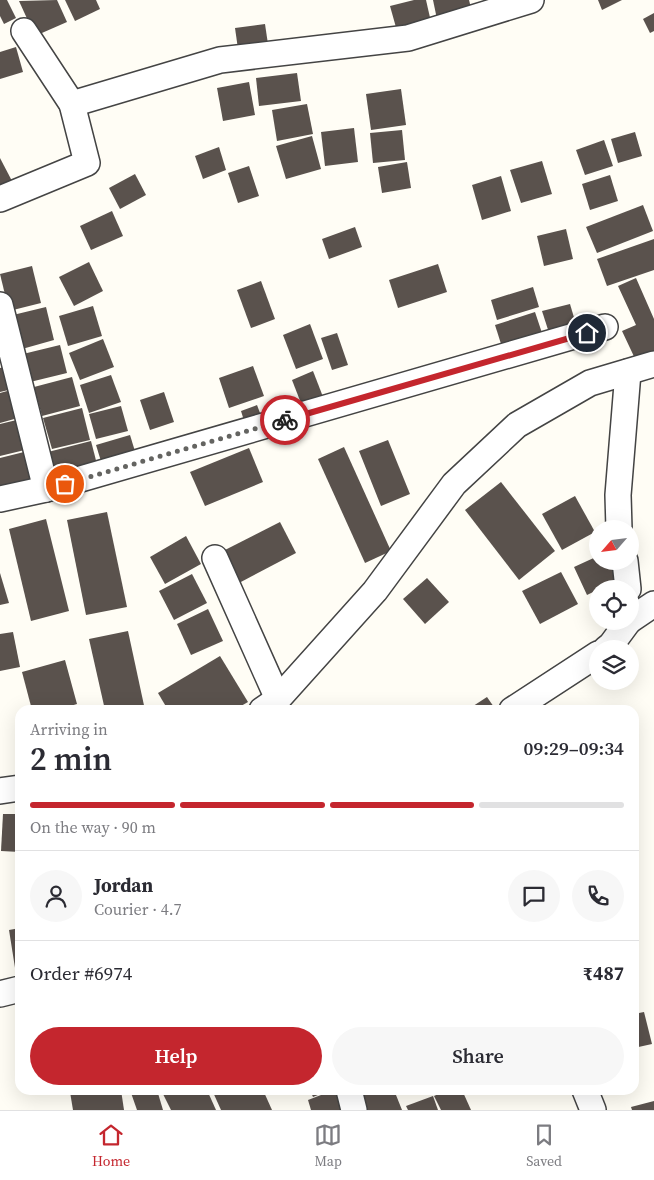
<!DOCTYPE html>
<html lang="en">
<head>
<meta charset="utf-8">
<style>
	:root { --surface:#fff; --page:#f7f7f7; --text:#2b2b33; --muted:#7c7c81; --line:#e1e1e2; --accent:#c4262e }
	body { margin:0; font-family:"Source Serif 4",serif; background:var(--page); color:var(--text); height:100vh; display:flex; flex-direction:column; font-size:19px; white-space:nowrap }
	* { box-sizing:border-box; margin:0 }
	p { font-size:16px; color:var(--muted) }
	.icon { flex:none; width:28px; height:28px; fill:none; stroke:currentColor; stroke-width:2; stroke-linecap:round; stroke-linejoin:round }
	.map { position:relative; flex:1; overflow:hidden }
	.details { position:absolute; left:15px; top:705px; width:624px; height:390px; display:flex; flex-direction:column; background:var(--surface); border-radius:15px; box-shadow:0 5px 20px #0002 }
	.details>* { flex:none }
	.needle { width:32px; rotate:242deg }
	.fabs { position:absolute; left:589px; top:520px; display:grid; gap:10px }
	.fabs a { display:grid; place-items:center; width:50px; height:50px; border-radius:50%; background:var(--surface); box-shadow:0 5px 20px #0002; font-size:25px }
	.pin { position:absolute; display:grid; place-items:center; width:42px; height:42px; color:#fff; margin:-21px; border:2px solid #fff; border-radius:50%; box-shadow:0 1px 5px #0007 }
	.courier { position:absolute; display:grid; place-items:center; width:50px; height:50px; margin:-25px; border:4px solid #c4262e; border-radius:50%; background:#fff; color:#222; box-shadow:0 1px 6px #0007 }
	.headline em { font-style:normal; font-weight:600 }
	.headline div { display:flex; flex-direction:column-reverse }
	.headline { display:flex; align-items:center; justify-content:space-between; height:85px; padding:0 15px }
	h1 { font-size:32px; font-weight:600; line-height:38px }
	.bar { display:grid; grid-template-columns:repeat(4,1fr); gap:8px 5px; align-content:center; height:60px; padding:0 15px }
	.bar i { height:6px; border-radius:4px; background:var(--line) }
	.bar .on { background:var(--accent) }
	.bar p { grid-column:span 4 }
	.line { display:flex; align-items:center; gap:12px; padding:0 15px; border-top:1px solid var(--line) }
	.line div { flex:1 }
	.round { display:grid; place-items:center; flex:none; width:52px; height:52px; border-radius:26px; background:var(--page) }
	.cta { display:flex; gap:10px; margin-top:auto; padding:10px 15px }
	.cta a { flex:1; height:58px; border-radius:30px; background:var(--accent); color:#fff; font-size:20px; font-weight:600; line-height:58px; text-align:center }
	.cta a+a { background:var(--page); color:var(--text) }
	.menu { display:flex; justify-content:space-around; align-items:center; height:70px; border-top:1px solid var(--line); background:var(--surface); font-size:14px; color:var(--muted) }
	.menu a { display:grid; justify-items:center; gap:2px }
	.menu .on { color:var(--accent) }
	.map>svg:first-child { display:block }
</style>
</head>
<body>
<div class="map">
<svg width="654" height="1110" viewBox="0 0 654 1110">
	<rect width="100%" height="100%" fill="#fffdf5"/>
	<g fill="#5a524d">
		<path d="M0,0H7L16,18L4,24L0,16Z"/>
		<path d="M57,0L67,22L35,36L19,1Z"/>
		<path d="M65,0H96L100,9L75,21Z"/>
		<path d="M414,0H426L431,22L397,31L390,6Z"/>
		<path d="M433,0H469L473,16L438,24Z"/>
		<path d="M598,0H622L602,10Z"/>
		<path d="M654,13V31L650,33L643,19Z"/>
		<path d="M265,24L269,51L239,56L235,28Z"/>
		<path d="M16,47L23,72L0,79V52Z"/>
		<path d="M297,73L301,101L259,106L256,78Z"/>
		<path d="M249,82L255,115L223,121L217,88Z"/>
		<path d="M401,89L406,125L371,130L366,94Z"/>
		<path d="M307,104L313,134L277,141L272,110Z"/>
		<path d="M354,128L358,162L325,166L321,132Z"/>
		<path d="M402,130L405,160L373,163L370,133Z"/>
		<path d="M635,132L642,156L618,163L611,139Z"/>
		<path d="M312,136L321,169L286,179L276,146Z"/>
		<path d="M604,140L613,166L585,175L576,150Z"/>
		<path d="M219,147L226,170L203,179L195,156Z"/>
		<path d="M0,158L12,181L0,187Z"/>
		<path d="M542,161L552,194L521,203L510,170Z"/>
		<path d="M407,162L411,188L382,193L378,167Z"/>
		<path d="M249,166L259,196L238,203L228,173Z"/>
		<path d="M135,174L146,195L120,209L109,188Z"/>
		<path d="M610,175L618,201L590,210L582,184Z"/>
		<path d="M501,176L511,211L482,220L472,185Z"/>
		<path d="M643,205L653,231L597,253L586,227Z"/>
		<path d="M112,211L123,236L91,250L80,226Z"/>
		<path d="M355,227L362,247L329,259L322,239Z"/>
		<path d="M566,229L573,259L544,266L537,236Z"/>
		<path d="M654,239V270L607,286L597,259Z"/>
		<path d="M89,262L103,291L74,306L59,277Z"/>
		<path d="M438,264L447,292L398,308L389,280Z"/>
		<path d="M32,266L41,303L9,311L0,274Z"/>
		<path d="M636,278L654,319V358L638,365L622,331L636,325L618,286Z"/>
		<path d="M261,281L275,319L251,328L237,290Z"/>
		<path d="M533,287L539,307L497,320L491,300Z"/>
		<path d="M570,304L578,331L551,339L542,311Z"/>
		<path d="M93,306L102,336L68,346L59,316Z"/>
		<path d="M46,307L54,340L22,349L13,315Z"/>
		<path d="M535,312L542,333L502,347L495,325Z"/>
		<path d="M310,324L323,359L296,369L283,335Z"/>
		<path d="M337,333L348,365L332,370L321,338Z"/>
		<path d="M103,339L114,367L80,380L69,353Z"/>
		<path d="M60,345L67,373L30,382L23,354Z"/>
		<path d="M11,365L17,388L0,392V368Z"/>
		<path d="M253,366L264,396L229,408L219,378Z"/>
		<path d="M313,371L325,402L304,411L292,380Z"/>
		<path d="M111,375L121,402L89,413L80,385Z"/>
		<path d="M72,377L80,406L42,416L34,387Z"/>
		<path d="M18,388L25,416L0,423V393Z"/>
		<path d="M164,392L174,422L150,430L140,400Z"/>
		<path d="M257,405L263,421L246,427L241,411Z"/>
		<path d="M121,406L128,431L96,439L89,414Z"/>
		<path d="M82,408L90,440L52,449L43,418Z"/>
		<path d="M25,418L33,448L0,456V424Z"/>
		<path d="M130,435L138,461L104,471L96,445Z"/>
		<path d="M388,440L410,494L381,506L359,451Z"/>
		<path d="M91,441L99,472L56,483L48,452Z"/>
		<path d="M344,447L391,551L365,563L318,459Z"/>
		<path d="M249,448L263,482L205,506L190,472Z"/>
		<path d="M32,450L42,486L0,497V458Z"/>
		<path d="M501,482L555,551L519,580L465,510Z"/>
		<path d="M575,496L595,532L562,550L542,514Z"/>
		<path d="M107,512L127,607L86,615L67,520Z"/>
		<path d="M46,519L69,611L31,621L9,529Z"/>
		<path d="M280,522L296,553L239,583L223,551Z"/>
		<path d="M186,536L201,564L165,584L150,557Z"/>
		<path d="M598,556V561H614L622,578L587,595L574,567Z"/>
		<path d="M561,572L578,604L540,624L522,591Z"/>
		<path d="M0,573L9,603L0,605Z"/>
		<path d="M192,574L207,603L174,620L159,591Z"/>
		<path d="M427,578L449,602L425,624L403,599Z"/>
		<path d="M208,609L223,641L191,655L177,624Z"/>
		<path d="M128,631L145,710H105L89,639Z"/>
		<path d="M13,632L20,667L0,671V634Z"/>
		<path d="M220,656L248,702L234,710H168L158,693Z"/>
		<path d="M65,660L77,704L57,710H32L22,672Z"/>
		<path d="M487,697L496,710H467Z"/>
		<path d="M3,814H20V852L1,851Z"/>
		<path d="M20,928V973L16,974L9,930Z"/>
		<path d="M644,1012L652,1044L634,1048V1014Z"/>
		<path d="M87,1090H121L124,1110H73L70,1092Z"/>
		<path d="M130,1090H157L163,1110H137Z"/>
		<path d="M161,1090H207L216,1110H171Z"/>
		<path d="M212,1090H263L272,1110H221Z"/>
		<path d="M310,1090H330L313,1097Z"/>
		<path d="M334,1090H341L348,1110H311L308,1100Z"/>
		<path d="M358,1090H394L402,1110H366Z"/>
		<path d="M447,1090H462L471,1110H441L434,1096Z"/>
		<path d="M433,1096L438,1110H408L406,1106Z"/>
		<path d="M654,1101V1110H632L631,1107Z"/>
	</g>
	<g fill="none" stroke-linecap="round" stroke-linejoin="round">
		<g stroke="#444" stroke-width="28">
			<g id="minor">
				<path d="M72,104L220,60L408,38L531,0"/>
				<path d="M0,199L87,163L72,104L24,31"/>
				<path d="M0,305L46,489"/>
				<path d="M0,499L46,489L605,327"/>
				<path d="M619,529L618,495L628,372"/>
				<path d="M215,558L278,699"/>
				<path d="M625,561L628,589"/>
				<path d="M630,620L654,604"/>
				<path d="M606,649L611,645L628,622"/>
				<path d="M262,710L278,699L375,591L454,484L517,425L590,383L654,364"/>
				<path d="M512,710L598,654"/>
				<path d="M0,791L20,788"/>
				<path d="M0,994L20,989"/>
				<path d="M349,1090L354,1110"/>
				<path d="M585,1090L593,1110"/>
			</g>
		</g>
		<use href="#minor" stroke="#fff" stroke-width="25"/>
	</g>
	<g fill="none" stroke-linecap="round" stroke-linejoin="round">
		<path stroke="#646461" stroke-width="5" stroke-dasharray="0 9" d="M65,484L285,420"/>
		<path stroke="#c4262e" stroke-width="6" d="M285,420L587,333"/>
	</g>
</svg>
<div class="fabs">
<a><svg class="needle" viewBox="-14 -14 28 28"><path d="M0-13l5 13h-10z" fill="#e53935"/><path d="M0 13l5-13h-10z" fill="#7c7c81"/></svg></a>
<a><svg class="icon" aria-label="locate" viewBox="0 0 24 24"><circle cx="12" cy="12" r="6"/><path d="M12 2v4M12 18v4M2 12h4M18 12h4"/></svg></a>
<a><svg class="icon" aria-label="layers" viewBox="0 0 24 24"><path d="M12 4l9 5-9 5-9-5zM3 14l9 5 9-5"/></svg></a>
</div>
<div class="pin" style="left:65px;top:484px;background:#ea580c"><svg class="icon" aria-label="bag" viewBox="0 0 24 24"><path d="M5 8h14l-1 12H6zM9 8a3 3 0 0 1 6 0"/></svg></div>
<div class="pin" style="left:587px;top:333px;background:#1f2937"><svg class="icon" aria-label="home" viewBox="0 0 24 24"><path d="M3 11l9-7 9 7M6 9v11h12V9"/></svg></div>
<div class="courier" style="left:285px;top:420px"><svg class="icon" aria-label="bike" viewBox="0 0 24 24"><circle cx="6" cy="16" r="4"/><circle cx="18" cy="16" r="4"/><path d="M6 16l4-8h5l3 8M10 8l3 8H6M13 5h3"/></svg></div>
<section class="details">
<div class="headline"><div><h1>2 min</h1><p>Arriving in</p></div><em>09:29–09:34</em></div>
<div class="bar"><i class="on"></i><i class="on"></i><i class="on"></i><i></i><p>On the way · 90 m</p></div>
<div class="line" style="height:90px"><a class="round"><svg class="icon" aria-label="person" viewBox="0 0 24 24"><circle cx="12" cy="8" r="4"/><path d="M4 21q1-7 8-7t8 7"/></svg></a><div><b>Jordan</b><p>Courier · 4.7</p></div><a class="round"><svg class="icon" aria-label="chat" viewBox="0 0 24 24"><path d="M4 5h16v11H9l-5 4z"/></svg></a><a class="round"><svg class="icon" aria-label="phone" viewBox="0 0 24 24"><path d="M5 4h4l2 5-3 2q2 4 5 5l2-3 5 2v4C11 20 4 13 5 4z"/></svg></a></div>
<div class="line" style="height:65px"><div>Order #6974</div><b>₹487</b></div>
<div class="cta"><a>Help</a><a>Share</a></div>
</section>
</div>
<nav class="menu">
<a class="on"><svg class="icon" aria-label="home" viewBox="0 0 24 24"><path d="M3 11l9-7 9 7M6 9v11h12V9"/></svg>Home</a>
<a><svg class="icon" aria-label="map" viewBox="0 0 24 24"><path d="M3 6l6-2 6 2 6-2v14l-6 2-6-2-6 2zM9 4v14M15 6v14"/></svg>Map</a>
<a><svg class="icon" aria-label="saved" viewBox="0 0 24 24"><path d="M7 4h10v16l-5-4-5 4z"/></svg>Saved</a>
</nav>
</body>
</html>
